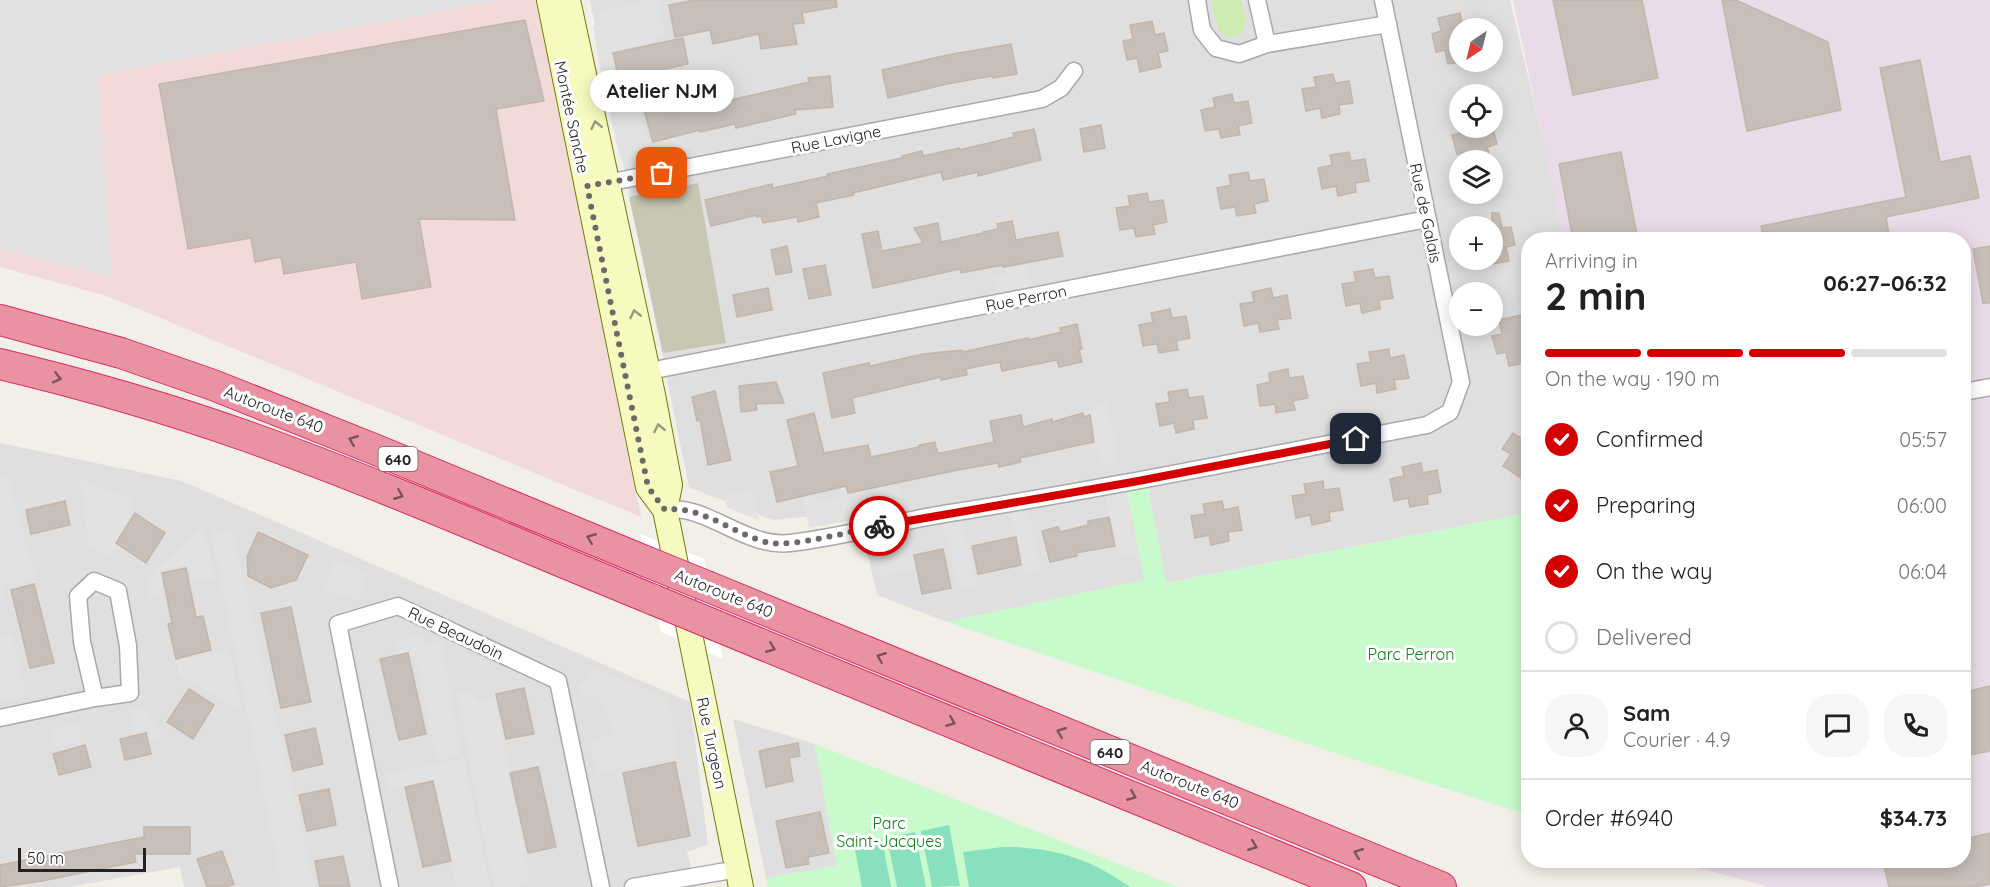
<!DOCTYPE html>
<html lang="en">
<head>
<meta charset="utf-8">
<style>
	:root { --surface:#fff; --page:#f6f6f6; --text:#202124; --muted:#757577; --line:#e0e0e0; --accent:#d40000 }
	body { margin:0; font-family:Quicksand,sans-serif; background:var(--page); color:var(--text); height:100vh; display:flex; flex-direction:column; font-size:22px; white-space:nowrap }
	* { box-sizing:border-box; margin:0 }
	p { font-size:20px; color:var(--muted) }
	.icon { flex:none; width:33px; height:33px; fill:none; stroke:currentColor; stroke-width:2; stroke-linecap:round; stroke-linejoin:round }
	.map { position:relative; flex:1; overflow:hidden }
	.details { position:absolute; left:1521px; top:232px; width:450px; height:636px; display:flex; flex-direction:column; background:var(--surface); border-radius:24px; box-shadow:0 3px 15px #0003 }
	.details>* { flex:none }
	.needle { width:39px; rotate:215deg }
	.controls { position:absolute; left:1449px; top:18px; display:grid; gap:12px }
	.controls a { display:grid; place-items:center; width:54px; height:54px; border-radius:50%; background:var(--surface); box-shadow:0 3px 15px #0003; font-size:30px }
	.scale { position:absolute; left:18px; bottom:15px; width:128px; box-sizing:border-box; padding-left:6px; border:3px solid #222; border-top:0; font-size:16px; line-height:21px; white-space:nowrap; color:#222; -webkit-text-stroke:4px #fff; paint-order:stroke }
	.pin { position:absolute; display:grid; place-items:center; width:51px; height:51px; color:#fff; margin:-26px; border-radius:12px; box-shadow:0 3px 9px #0006 }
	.courier { position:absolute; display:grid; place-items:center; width:60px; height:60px; margin:-30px; border:4px solid #d40000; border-radius:50%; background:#fff; color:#222; box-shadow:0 2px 8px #0007 }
	.bubble { position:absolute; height:42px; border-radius:21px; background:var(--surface); box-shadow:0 3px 15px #0003; font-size:20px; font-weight:700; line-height:42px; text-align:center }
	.headline em { font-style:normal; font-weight:700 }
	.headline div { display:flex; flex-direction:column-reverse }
	.headline { display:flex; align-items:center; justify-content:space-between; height:102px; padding:0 24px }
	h1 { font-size:39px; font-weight:700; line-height:45px }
	.bar { display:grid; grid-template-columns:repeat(4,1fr); gap:9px 6px; align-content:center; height:72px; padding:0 24px }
	.bar i { height:8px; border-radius:4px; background:var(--line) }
	.bar .active { background:var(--accent) }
	.bar p { grid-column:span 4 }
	.line { display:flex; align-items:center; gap:15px; padding:0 24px; border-top:2px solid var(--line) }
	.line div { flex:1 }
	.round { display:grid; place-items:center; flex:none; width:63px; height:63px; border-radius:24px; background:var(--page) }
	ol { padding:0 24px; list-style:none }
	li { display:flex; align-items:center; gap:18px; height:66px }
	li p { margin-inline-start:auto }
	li .icon { padding:6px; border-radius:50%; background:var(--accent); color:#fff; stroke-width:4 }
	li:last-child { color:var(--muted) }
	li i { width:33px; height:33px; border:3px solid var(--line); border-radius:50% }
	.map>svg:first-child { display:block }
</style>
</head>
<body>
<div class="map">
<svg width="1990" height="887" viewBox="0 0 1990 887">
	<rect width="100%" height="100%" fill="#f2efe9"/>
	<g fill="#e0dfdf" fill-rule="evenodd">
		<path d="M590,0H1510L1547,157L1564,240H1528V513L1165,583L1148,486H1126L1145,580L947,622L877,595L858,512L772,520L689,487ZM1460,28H1492V62H1460ZM1460,94H1492V128H1460ZM1460,160H1492V194H1460ZM1460,226H1492V260H1460ZM1460,292H1492V326H1460Z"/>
		<path d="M0,443L182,481L690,702L708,844L687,852L696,887H184L180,867L69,887H0Z"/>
		<path d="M733,719L815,744L837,866L766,878Z"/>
	</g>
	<path fill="#f2dad9" d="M0,0H537L641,517L107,296L0,267Z"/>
	<path fill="#ebdbe8" d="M1513,0H1990V887H1770L1672,861H1964V240H1564Z"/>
	<path fill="#c7c7b4" d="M698,183L726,343L663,353L629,197Z"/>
	<path fill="#cdebb0" d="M1211,0H1241C1244,13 1249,24 1240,35L1227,37L1219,31Z"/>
	<g fill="#c8facc">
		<path d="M1126,486H1148L1166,583L1528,513V815L1341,755L947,622L1144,580Z"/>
		<path d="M815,744L1178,887H768L766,878L837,866Z"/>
	</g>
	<g fill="#88e0be">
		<path d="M949,825L960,886L932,887L921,831Z"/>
		<path d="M915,832L926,887H897L887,838Z"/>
		<path d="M882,839L891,887H862L854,844Z"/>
		<path d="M1003,847C1053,847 1089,858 1130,887H969L963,852Z"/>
	</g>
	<g fill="#e2e2e2">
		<path d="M0,0H503L98,75L112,277L0,249Z"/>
		<path d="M648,0H657L664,33L654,36L655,41L611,51L618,80L635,77L640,100L607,106L593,26L601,24L598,12Z"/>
		<path d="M638,102L649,145L684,135L690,161L638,168L632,157L620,158L609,110Z"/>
		<path d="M1023,241L1031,287L998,294L993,277L1005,275V269L1022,266L1018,242Z"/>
		<path d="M1107,403L1119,462L1100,465L1089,408Z"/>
		<path d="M839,457L848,503L880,498L873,461L880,460L886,488L898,486L907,510L809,528L799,474L807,471L816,502L841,497L833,458Z"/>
		<path d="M8,476L36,579L3,587L6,600L0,602V480Z"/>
		<path d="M80,480L135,499L113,556L89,546Z"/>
		<path d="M1125,486L1137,553L1117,556L1105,490Z"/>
		<path d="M752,490L759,520L726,507V493Z"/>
		<path d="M1027,505L1041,572L1025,575L1010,509Z"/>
		<path d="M962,520L976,585L957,588L943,523Z"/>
		<path d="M203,526L215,578L195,582L186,565L160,571L163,595L149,598V576Z"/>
		<path d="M232,529L315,887H282L211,532Z"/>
		<path d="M909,531L915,569L882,576L873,539Z"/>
		<path d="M334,560L368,572L358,600L324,588Z"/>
		<path d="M12,635L26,696L0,702V637Z"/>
		<path d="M422,635L426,644L441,640L461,755L437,760L415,656L401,658L396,641Z"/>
		<path d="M229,649L241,710L178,675V660Z"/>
		<path d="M591,666L668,699L678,758L597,773L589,741L615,734L597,694L580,697L577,684L590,678Z"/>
		<path d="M470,691L478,701L495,697L530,884L514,887H493L457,693Z"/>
		<path d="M145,707L162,737L151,741L147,729L135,732L129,710Z"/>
		<path d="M78,724L82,742L55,747L51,729Z"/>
		<path d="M464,758L490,887H456L434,781L388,790L384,774Z"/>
	</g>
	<path fill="#fff" d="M640,534L704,559L723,659L661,632Z"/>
	<g fill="#c7bfb8" stroke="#c4b6ab" stroke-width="1.5">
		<path d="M694,0H836L837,7L802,13L804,23L793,24L797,44L761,49L759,34L713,44L710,30L675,37L669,5Z"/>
		<path d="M1553,0H1642L1658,78L1573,95Z"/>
		<path d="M1722,0H1736L1828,42L1841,110L1747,131Z"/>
		<path d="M1460,13L1463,28H1460V62L1448,64L1445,50L1436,52L1432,34L1441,31L1438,18Z"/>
		<path d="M525,20L544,101L496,109L515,220L419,219L431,287L362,299L356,262L284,274L281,257L255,262L251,238L188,249L159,84Z"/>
		<path d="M1152,21L1155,35L1164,33L1168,51L1158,53L1161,67L1140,72L1137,58L1127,60L1123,41L1133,39L1130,25Z"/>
		<path d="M683,38L688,64L619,79L613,53Z"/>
		<path d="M1011,44L1017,74L993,78L992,76L947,84L888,98L882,70L947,55Z"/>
		<path d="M1920,60L1940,162L1970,156L1979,198L1886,217L1890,240H1764L1761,226L1906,197L1880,68Z"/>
		<path d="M1333,74L1335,83L1349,81L1353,103L1339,105L1340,114L1322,118L1320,108L1306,111L1302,89L1316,87L1314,77Z"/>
		<path d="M830,76L833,107L795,110L796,114L736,128L735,124L700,132V130L653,142L642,103L665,97L669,112L718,101V103L809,82L808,78Z"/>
		<path d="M1232,94L1234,103L1248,101L1252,123L1238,126L1240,135L1221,138L1219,129L1205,131L1201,110L1215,107L1213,98Z"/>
		<path d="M1101,125L1105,148L1084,152L1080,129Z"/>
		<path d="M1460,128H1493L1497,144L1487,147L1491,160H1468L1466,152L1457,154L1452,135L1461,133Z"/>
		<path d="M1034,129L1041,160L978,176V172L943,180L941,172L853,193L854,195L816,203L819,217L798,222L797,217L763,223L761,216L757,217V215L711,226L705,200L772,184L773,188L828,176L827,174L902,158V156L922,151L923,156L959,148V150L1014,137L1013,133Z"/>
		<path d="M1349,152L1351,161L1365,159L1369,181L1355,183L1356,192L1338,196L1336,186L1322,189L1318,168L1332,165L1330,155Z"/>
		<path d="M1621,152L1638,240H1573L1559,164Z"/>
		<path d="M1248,172L1250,181L1264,179L1268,201L1254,204L1256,213L1237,216L1235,207L1221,209L1217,188L1231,185L1229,175Z"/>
		<path d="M1147,193L1149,202L1163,200L1167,222L1153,225L1155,234L1136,237L1134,228L1120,230L1116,208L1130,206L1128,196Z"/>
		<path d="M1492,213H1499L1502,228L1511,227L1515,245L1506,247L1509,261L1492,264Z"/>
		<path d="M1012,221L1016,240L1058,232L1063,256L1003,267V265L961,273L960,269L873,288L862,234L878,231L882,251L923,243L914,228L938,223L941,242L983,233V232L998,229L997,224Z"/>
		<path d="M787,246L792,272L776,275L771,250Z"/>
		<path d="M1990,246V303H1983L1973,249Z"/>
		<path d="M825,265L831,295L809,299L803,269Z"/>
		<path d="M1373,269L1375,278L1389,276L1393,298L1379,300L1380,309L1362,313L1360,303L1346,306L1342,284L1356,282L1354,272Z"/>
		<path d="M768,288L772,310L737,317L733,295Z"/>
		<path d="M1271,288L1273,298L1287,295L1291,318L1277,320L1279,329L1260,332L1258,323L1244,326L1240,304L1254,302L1252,292Z"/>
		<path d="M1170,309L1172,318L1186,316L1190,338L1176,341L1178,350L1159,353L1157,344L1143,346L1139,325L1153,322L1151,313Z"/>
		<path d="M1521,315L1524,329L1528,328V362L1509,366L1506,352L1497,354L1492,336L1502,334L1499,320Z"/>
		<path d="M1077,324L1082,349H1079L1082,362L1059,367L1057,360L1002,371L1000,362L966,369L967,375L941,380V377L852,398L855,413L832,418L823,373L869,363L870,366L923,354L962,350V352L1028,338V340L1061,332L1060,328Z"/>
		<path d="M1389,349L1390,358L1404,355L1409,378L1394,380L1396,389L1377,393L1376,383L1361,386L1357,364L1371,362L1369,352Z"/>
		<path d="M1288,369L1289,378L1303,376L1308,398L1293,401L1295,410L1276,413L1275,404L1260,406L1257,385L1270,382L1269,373Z"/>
		<path d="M776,382L784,403L756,404L757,410L741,412L739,386Z"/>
		<path d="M1187,389L1189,398L1203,396L1207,418L1193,420L1194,429L1176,433L1174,423L1160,426L1156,404L1170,402L1168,392Z"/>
		<path d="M715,391L731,460L708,465L700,420L697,421L692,397Z"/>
		<path d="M814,413L824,453L868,445L871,457L919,447V445L935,442L937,452L941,453L994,442L990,421L1021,415L1023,427L1052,419V422L1083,413L1084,417L1090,415L1094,442L1020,458L1021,462L999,467L998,463L958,470L848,493L846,486L777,502L770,472L798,466L787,420Z"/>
		<path d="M1513,433L1528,443V467L1521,478L1503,466L1511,454L1502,449Z"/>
		<path d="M1421,463L1423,473L1437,470L1441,492L1427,495L1428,504L1410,507L1408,498L1394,501L1390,479L1404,476L1402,467Z"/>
		<path d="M1323,481L1324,490L1339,488L1343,510L1329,512L1330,521L1312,525L1310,515L1296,518L1292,496L1306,494L1304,484Z"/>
		<path d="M65,501L70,525L31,534L26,510Z"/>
		<path d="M1222,501L1224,510L1238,507L1242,530L1228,532L1229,541L1211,545L1209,535L1195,538L1191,516L1205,514L1203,504Z"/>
		<path d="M135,513L165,533L146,563L116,543Z"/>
		<path d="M1109,517L1115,546L1076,553L1077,556L1050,562L1042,531L1058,527L1060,532L1088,525V521Z"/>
		<path d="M258,532L308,555L296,580L271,588L248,576L247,557Z"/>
		<path d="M1016,537L1021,565L978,574L972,546Z"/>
		<path d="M943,549L951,588L922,594L914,555Z"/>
		<path d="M186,568L196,617L203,616L211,650L176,659L168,624L172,623L162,573Z"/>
		<path d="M34,584L54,663L30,668L11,590Z"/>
		<path d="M291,607L311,702L281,708L261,613Z"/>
		<path d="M408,653L426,734L399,740L380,659Z"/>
		<path d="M1990,686V751L1964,756V692Z"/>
		<path d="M524,688L534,734L506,739L496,694Z"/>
		<path d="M189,689L214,705L193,739L167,722Z"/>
		<path d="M315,728L323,764L293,771L285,735Z"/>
		<path d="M146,733L151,754L125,760L120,739Z"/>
		<path d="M798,743L800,756L789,758L793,781L766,787L759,751Z"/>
		<path d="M85,745L91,767L59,775L53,754Z"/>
		<path d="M675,762L690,836L638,846L623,773Z"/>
		<path d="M538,767L556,847L528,853L510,773Z"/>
		<path d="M433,781L451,861L423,867L405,787Z"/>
		<path d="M329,789L336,825L307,831L299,795Z"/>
		<path d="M820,812L829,853L808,857L809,864L786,868L776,821Z"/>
		<path d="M144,827H190V854H134L136,862L42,881L0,887V865L144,837Z"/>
		<path d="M1990,833V884L1973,887H1889L1883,861H1964V839Z"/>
		<path d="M222,851L234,884L226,887H207L197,859Z"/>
		<path d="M343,856L350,887H320L315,861Z"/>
	</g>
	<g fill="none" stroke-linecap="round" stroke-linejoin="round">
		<g stroke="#a9a9a9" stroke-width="19">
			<g id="street">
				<path d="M1197,0L1202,30L1216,48L1239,54L1267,44L1388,24"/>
				<path d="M1257,0L1267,44"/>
				<path d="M596,185L1042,99L1061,88L1074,71"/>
				<path d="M639,373L1427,219"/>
				<path d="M1964,392L1990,387"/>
				<path d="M665,510C706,503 744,548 790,543C844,537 897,521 950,513C1110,488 1268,455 1427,425L1450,412L1461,382L1383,0"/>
				<path d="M0,718L95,698L130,693L128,646L118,591L94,581L78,596L82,642L95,698"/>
				<path d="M390,887L338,624L398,606L558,681L601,887"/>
				<path d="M633,887L738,869"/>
			</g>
		</g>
		<g stroke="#707d05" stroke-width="26">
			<g id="secondary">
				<path d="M549,0L648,487L665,510"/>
				<path d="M568,0L653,395L670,485L665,510L741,887"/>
			</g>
		</g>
		<g stroke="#dc2a67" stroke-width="32">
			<g id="highway">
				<path d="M0,320L121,353L213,385L374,449L645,561"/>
				<path d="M0,364C84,384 167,408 249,437C386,486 519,545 654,600"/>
				<path d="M709,587L1441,887"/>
				<path d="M717,626L1351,887"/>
			</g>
		</g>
		<use href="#street" stroke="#fff" stroke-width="16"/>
		<use href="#secondary" stroke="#f7fabf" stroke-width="24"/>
		<use href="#highway" stroke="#e892a2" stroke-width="30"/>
		<g stroke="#dc2a67" stroke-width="32" stroke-linecap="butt">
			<g id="highway-bridge">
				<path d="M645,561L709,587"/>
				<path d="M654,600L717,626"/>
			</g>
		</g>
		<use href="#highway-bridge" stroke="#e892a2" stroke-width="30"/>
	</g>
	<defs><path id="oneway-chevron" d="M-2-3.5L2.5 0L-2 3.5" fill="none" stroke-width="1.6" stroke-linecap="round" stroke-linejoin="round" transform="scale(1.5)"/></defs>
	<g stroke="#979978">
		<use href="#oneway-chevron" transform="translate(596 125) rotate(-102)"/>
		<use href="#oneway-chevron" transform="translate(635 314) rotate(-103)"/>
		<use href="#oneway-chevron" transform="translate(659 428) rotate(-101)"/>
	</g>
	<g stroke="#7b545c">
		<use href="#oneway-chevron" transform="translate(57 378) rotate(14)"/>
		<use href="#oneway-chevron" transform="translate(353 440) rotate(-158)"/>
		<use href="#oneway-chevron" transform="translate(399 495) rotate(22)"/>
		<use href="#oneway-chevron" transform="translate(591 538) rotate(-158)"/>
		<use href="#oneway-chevron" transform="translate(771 648) rotate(22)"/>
		<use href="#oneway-chevron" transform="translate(881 657) rotate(-158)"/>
		<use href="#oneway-chevron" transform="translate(951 722) rotate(22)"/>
		<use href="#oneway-chevron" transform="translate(1061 732) rotate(-158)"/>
		<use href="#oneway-chevron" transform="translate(1132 796) rotate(22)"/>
		<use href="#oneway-chevron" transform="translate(1253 846) rotate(22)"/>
		<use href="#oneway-chevron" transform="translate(1358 853) rotate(-158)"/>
	</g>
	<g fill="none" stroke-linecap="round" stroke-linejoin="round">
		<path stroke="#6b6a68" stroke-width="6" stroke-dasharray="0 10.8" d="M662,173L587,186L648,487L665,510C700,504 736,536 770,543C792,547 853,531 879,526"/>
		<path stroke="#d40000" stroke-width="8" d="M879,526L1133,482L1356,439"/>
	</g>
	<g text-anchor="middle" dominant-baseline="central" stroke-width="6" stroke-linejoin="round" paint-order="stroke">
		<g fill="#fff" stroke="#646464" stroke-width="1.5">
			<rect x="378.5" y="447" width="39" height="24" rx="4.5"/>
			<rect x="1090.5" y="740" width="39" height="24" rx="4.5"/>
		</g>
		<g font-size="15" font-weight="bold" fill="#222">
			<text x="398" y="459">640</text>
			<text x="1110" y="752">640</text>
		</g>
		<g font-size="16" fill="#222" stroke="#fff">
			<text transform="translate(572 117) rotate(78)">Montée Sanche</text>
			<text transform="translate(836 139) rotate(-11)">Rue Lavigne</text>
			<text transform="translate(1426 213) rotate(78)">Rue de Galais</text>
			<text transform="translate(1026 298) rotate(-11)">Rue Perron</text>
			<text transform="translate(274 409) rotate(21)">Autoroute 640</text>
			<text transform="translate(724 593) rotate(22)">Autoroute 640</text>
			<text transform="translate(456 633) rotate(25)">Rue Beaudoin</text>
			<text transform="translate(712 743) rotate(78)">Rue Turgeon</text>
			<text transform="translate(1190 784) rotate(22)">Autoroute 640</text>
		</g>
		<g font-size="16" fill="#0c8416" stroke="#fff">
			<text x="1411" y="654">Parc Perron</text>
			<text x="889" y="823">Parc<tspan x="889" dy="18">Saint-Jacques</tspan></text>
		</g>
	</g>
</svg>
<div class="controls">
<a><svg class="needle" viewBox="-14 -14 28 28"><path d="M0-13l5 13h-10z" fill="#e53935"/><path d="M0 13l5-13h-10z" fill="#757577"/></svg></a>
<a><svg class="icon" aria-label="locate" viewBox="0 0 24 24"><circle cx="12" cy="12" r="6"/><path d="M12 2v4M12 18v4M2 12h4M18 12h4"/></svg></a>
<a><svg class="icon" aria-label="layers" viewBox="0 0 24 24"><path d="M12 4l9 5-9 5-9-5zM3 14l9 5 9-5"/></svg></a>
<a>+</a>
<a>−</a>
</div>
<div class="scale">50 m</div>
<div class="pin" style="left:662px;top:173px;background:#ea580c"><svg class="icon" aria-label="bag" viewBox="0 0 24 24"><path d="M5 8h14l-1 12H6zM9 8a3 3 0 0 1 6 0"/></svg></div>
<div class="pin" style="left:1356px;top:439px;background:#1f2937"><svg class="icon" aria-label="home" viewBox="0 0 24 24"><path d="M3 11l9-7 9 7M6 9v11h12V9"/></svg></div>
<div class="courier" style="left:879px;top:526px"><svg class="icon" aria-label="bike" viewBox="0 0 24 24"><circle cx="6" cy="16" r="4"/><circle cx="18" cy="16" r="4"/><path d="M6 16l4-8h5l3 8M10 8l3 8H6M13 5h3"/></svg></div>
<div class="bubble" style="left:590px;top:70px;width:144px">Atelier NJM</div>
<section class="details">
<div class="headline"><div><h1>2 min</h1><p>Arriving in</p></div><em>06:27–06:32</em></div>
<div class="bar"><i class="active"></i><i class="active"></i><i class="active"></i><i></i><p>On the way · 190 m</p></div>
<ol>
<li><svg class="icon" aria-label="check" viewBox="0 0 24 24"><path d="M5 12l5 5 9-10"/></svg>Confirmed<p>05:57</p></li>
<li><svg class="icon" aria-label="check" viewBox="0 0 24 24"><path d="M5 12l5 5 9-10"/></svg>Preparing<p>06:00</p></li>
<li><svg class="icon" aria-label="check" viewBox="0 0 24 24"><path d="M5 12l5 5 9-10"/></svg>On the way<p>06:04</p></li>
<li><i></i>Delivered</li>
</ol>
<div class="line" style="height:108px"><a class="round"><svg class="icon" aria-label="person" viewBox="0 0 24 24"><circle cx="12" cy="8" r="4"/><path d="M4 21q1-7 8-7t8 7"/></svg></a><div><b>Sam</b><p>Courier · 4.9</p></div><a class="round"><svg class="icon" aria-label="chat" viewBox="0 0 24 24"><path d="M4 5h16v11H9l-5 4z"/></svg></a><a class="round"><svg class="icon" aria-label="phone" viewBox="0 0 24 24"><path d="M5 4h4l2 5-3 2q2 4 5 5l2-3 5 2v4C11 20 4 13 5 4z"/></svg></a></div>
<div class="line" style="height:78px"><div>Order #6940</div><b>$34.73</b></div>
</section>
</div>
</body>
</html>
